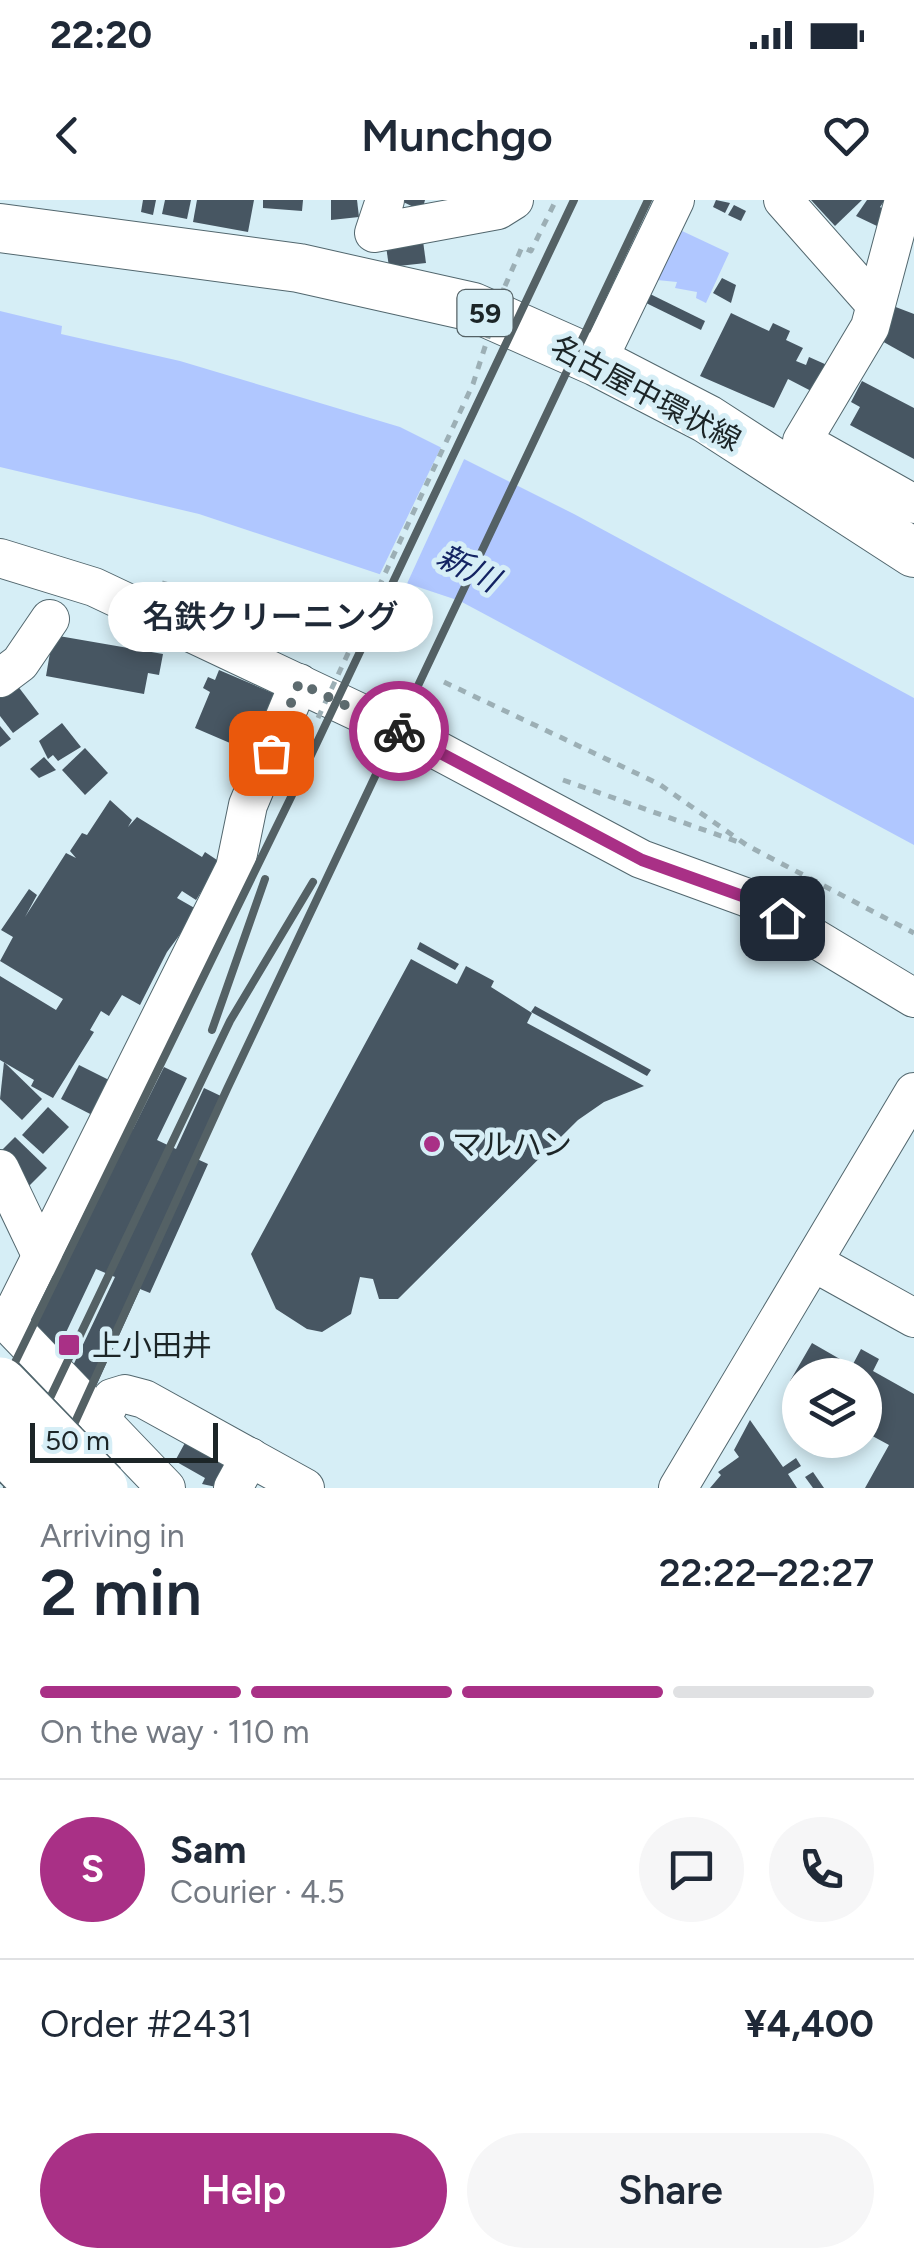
<!DOCTYPE html>
<html lang="en">
<head>
<meta charset="utf-8">
<style>
	:root { --surface:#fff; --page:#f6f6f7; --text:#1f2937; --muted:#747a83; --line:#e0e1e3; --accent:#a93086 }
	body { margin:0; font-family:Figtree,"Noto Sans JP",sans-serif; background:var(--page); color:var(--text); height:100vh; display:flex; flex-direction:column; font-size:38px; white-space:nowrap }
	* { box-sizing:border-box; margin:0 }
	p { font-size:32px; color:var(--muted) }
	.icon { flex:none; width:55px; height:55px; fill:none; stroke:currentColor; stroke-width:2; stroke-linecap:round; stroke-linejoin:round }
	.map { position:relative; height:1288px; overflow:hidden }
	.side { display:flex; flex-direction:column; background:var(--surface); flex:1 }
	.side>* { flex:none }
	.controls { position:absolute; left:782px; top:1158px; display:grid; gap:20px }
	.controls a { display:grid; place-items:center; width:100px; height:100px; border-radius:50%; background:var(--surface); box-shadow:0 5px 15px #0003; font-size:50px }
	.scale { position:absolute; left:30px; bottom:25px; width:188px; box-sizing:border-box; padding-left:10px; border:5px solid #1c2527; border-top:0; font-size:28px; line-height:35px; white-space:nowrap; color:#1c2527; -webkit-text-stroke:8px #d6eef6; paint-order:stroke }
	.pin { position:absolute; display:grid; place-items:center; width:85px; height:85px; color:#fff; margin:-42px; border-radius:20px; box-shadow:0 5px 15px #0006 }
	.courier { position:absolute; display:grid; place-items:center; width:100px; height:100px; margin:-50px; border:8px solid #a93086; border-radius:50%; background:#fff; color:#222; box-shadow:0 2px 12px #0007 }
	.bubble { position:absolute; height:70px; border-radius:35px; background:var(--surface); box-shadow:0 5px 15px #0003; font-size:32px; font-weight:600; line-height:70px; text-align:center }
	.head em { font-style:normal; font-weight:600 }
	.head div { display:flex; flex-direction:column-reverse }
	.head { display:flex; align-items:center; justify-content:space-between; height:170px; padding:0 40px }
	h1 { font-size:65px; font-weight:600; line-height:75px }
	.bar { display:grid; grid-template-columns:repeat(4,1fr); gap:15px 10px; align-content:center; height:120px; padding:0 40px }
	.bar i { height:12px; border-radius:8px; background:var(--line) }
	.bar .current { background:var(--accent) }
	.bar p { grid-column:span 4 }
	.line { display:flex; align-items:center; gap:25px; padding:0 40px; border-top:2px solid var(--line) }
	.line div { flex:1 }
	.round { display:grid; place-items:center; flex:none; width:105px; height:105px; border-radius:52px; background:var(--page) }
	.cta { display:flex; gap:20px; margin-top:auto; padding:20px 40px }
	.cta a { flex:1; height:115px; border-radius:60px; background:var(--accent); color:#fff; font-size:40px; font-weight:600; line-height:115px; text-align:center }
	.cta a+a { background:var(--page); color:var(--text) }
	.status { display:flex; justify-content:space-between; align-items:center; height:70px; padding:0 50px; background:var(--surface); direction:ltr }
	.status svg { height:28px; fill:currentColor }
	header { display:flex; justify-content:space-between; align-items:center; height:130px; padding:0 40px; background:var(--surface); font-size:45px; font-weight:600 }
	.map>svg:first-child { display:block }
</style>
</head>
<body>
<div class="status"><b>22:20</b><svg viewBox="0 0 49 12"><path d="M0 12V9h3v3zM5 12V6h3v6zM10 12V3h3v9zM15 12V0h3v12zM26 1h20v11H26zM47 4h2v5h-2z"/></svg></div>
<header><svg class="icon" aria-label="back" viewBox="0 0 24 24"><path d="M15 5l-7 7 7 7"/></svg>Munchgo<svg class="icon" aria-label="heart" viewBox="0 0 24 24"><path d="M12 20l-8-8c-3-5 5-10 8-4 3-6 11-1 8 4z"/></svg></header>
<div class="map">
<svg width="914" height="1288" viewBox="0 0 914 1288">
	<rect width="100%" height="100%" fill="#d6eef6"/>
	<g fill="#b0c7ff">
		<path d="M680,30L729,53L706,103L696,98L697,92L675,88L677,82L657,80Z"/>
		<path d="M0,111L62,126L61,134L180,161L400,227L574,314L914,498V645L460,401L199,314L0,267Z"/>
	</g>
	<path fill="#d6eef6" d="M443,243L466,255L405,388L378,378Z"/>
	<g fill="#475662">
		<path d="M143,0H156L153,15L141,12Z"/>
		<path d="M165,0H191L187,19L162,14Z"/>
		<path d="M197,0H254L248,32L193,22Z"/>
		<path d="M263,0H303L302,11L263,8Z"/>
		<path d="M331,0H357L359,17L331,20Z"/>
		<path d="M399,0H425L422,11Z"/>
		<path d="M716,0L730,3L725,13L713,7Z"/>
		<path d="M811,0H862L835,26Z"/>
		<path d="M867,0H885L880,7L889,13L879,27L856,16Z"/>
		<path d="M734,5L746,11L741,21L728,15Z"/>
		<path d="M423,41L426,63L389,67L386,46Z"/>
		<path d="M722,78L736,85L731,103L713,93Z"/>
		<path d="M646,92L705,121L701,130L642,101Z"/>
		<path d="M893,106L914,114V159L880,140Z"/>
		<path d="M731,113L769,131L773,123L790,131L786,140L803,148L796,161L806,165L809,157L827,165L815,193L788,179L774,208L700,176Z"/>
		<path d="M862,181L914,208V259L850,225L860,207L851,202Z"/>
		<path d="M53,435L163,454L159,475L148,473L144,494L46,476Z"/>
		<path d="M219,470L275,494L251,552L195,528L210,492L203,488L208,477L215,480Z"/>
		<path d="M14,481L39,514L13,533L0,516V492Z"/>
		<path d="M62,523L81,547L58,561L53,555L48,559L39,541Z"/>
		<path d="M0,526L11,539L0,547Z"/>
		<path d="M85,548L108,573L85,595L62,570Z"/>
		<path d="M44,557L56,570L39,578L30,569Z"/>
		<path d="M110,600L132,620L128,627L137,617L202,657L205,652L220,662L196,700L182,691L177,698L198,710L167,752L140,805L122,795L109,816L101,811L90,830L94,832L53,898L31,886L34,880L0,860V776L56,810L63,799L0,761L13,737L1,730L29,689L37,695L25,717L66,653L76,658L70,651L82,633L87,635Z"/>
		<path d="M420,742L459,764L455,770L417,749Z"/>
		<path d="M411,759L457,784L466,766L494,781L491,787L532,813L527,823L644,886L604,902L578,920L398,1099H379L373,1079L360,1077L351,1114L322,1132L307,1129L276,1109L251,1054Z"/>
		<path d="M535,806L651,870L647,876L531,812Z"/>
		<path d="M4,862L42,899L22,920L0,899Z"/>
		<path d="M79,865L113,882L96,917L61,899Z"/>
		<path d="M164,867L187,878L157,940L176,949L204,888L223,897L197,959L208,964L150,1093L140,1089L50,1288H15L115,1077L96,1069L0,1272V1197L68,1057L124,925L133,929Z"/>
		<path d="M48,907L69,927L43,954L22,935Z"/>
		<path d="M15,937L47,968L28,987L0,952Z"/>
		<path d="M812,1143L852,1166L861,1149L879,1159L873,1171L914,1194V1288H865L889,1245L865,1232V1175H800V1186L790,1181Z"/>
		<path d="M750,1220L783,1267L796,1258L801,1266L788,1274L797,1288H710L721,1275L718,1272L739,1257L734,1250Z"/>
		<path d="M186,1241L227,1262L221,1288L202,1284L205,1278L175,1261Z"/>
		<path d="M813,1272L824,1288H813L805,1277Z"/>
	</g>
	<g fill="none" stroke-linecap="round" stroke-linejoin="round">
		<g stroke="#52676e" stroke-width="40">
			<g id="minor">
				<path d="M385,0L374,33L498,10L514,0"/>
				<path d="M783,0L874,103"/>
				<path d="M904,0L870,127L802,241L914,304"/>
				<path d="M597,162L675,0"/>
				<path d="M0,358L94,387L420,541L641,659L748,698L914,798"/>
				<path d="M0,478L20,463L50,419"/>
				<path d="M0,969L43,1059"/>
				<path d="M813,1062L914,1118"/>
				<path d="M0,1115L166,1288"/>
				<path d="M8,1123L235,668L248,605L299,483"/>
				<path d="M100,1223L112,1198L125,1194L144,1199L305,1288"/>
				<path d="M233,1288L250,1257"/>
				<path d="M678,1288L914,892"/>
			</g>
		</g>
		<g stroke="#52676e" stroke-width="50">
			<path id="major" d="M0,28L299,68L473,107L597,162L707,219L914,353"/>
		</g>
		<g stroke="#9cafb5" stroke-width="5" stroke-dasharray="8 8" stroke-linecap="butt">
			<path d="M505,86L522,47L531,51L556,0"/>
			<path d="M162,383L332,431"/>
			<path d="M444,482L659,584L748,646L914,733"/>
			<path d="M563,580L741,643"/>
		</g>
		<use href="#minor" stroke="#fff" stroke-width="38"/>
		<use href="#major" stroke="#fff" stroke-width="48"/>
		<g stroke="#546165" stroke-width="8">
			<path d="M212,830L265,679"/>
			<path d="M0,1193L295,589L574,0"/>
			<path d="M7,1288L230,821L313,682"/>
			<path d="M45,1288L227,889L648,0"/>
		</g>
		<g stroke="#52676e" stroke-width="58" stroke-linecap="butt">
			<g id="highway-bridge">
				<path d="M0,1185L100,1288"/>
				<path d="M0,1242L45,1288"/>
			</g>
		</g>
		<path stroke="#9cafb5" stroke-width="5" stroke-dasharray="8 8" stroke-linecap="butt" d="M318,518L473,184L504,88"/>
		<use href="#highway-bridge" stroke="#fff" stroke-width="55"/>
	</g>
	<g fill="none" stroke-linecap="round" stroke-linejoin="round">
		<path stroke="#5d6b6f" stroke-width="10" stroke-dasharray="0 18" d="M271,553L299,483L399,531"/>
		<path stroke="#a93086" stroke-width="12" d="M399,531L642,660L748,698L782,718"/>
	</g>
	<g fill="#a93086" stroke="#d6eef6" stroke-width="4">
		<circle cx="432" cy="944" r="10"/>
		<rect x="57" y="1133" width="24" height="24" rx="5"/>
	</g>
	<g text-anchor="middle" dominant-baseline="central" stroke-width="10" stroke-linejoin="round" paint-order="stroke">
		<rect fill="#d6eef6" stroke="#546165" stroke-width="2.5" x="457.5" y="90" width="55" height="46" rx="8"/>
		<g font-size="28" font-weight="bold" fill="#1c2527">
			<text x="485" y="113">59</text>
		</g>
		<g font-size="30" fill="#1c2527" stroke="#d6eef6">
			<text transform="translate(646 193) rotate(28)">名古屋中環状線</text>
		</g>
		<g font-size="30" fill="#1c2527" stroke="#d6eef6" text-anchor="start">
			<text x="452" y="944">マルハン</text>
			<text x="92" y="1145">上小田井</text>
		</g>
		<g font-size="32" font-style="italic" fill="#142463" stroke="#d6eef6">
			<text transform="translate(468 368) rotate(27)">新川</text>
		</g>
	</g>
</svg>
<div class="controls">
<a><svg class="icon" aria-label="layers" viewBox="0 0 24 24"><path d="M12 4l9 5-9 5-9-5zM3 14l9 5 9-5"/></svg></a>
</div>
<div class="scale">50 m</div>
<div class="pin" style="left:271px;top:553px;background:#ea580c"><svg class="icon" aria-label="bag" viewBox="0 0 24 24"><path d="M5 8h14l-1 12H6zM9 8a3 3 0 0 1 6 0"/></svg></div>
<div class="pin" style="left:782px;top:718px;background:#1f2937"><svg class="icon" aria-label="home" viewBox="0 0 24 24"><path d="M3 11l9-7 9 7M6 9v11h12V9"/></svg></div>
<div class="courier" style="left:399px;top:531px"><svg class="icon" aria-label="bike" viewBox="0 0 24 24"><circle cx="6" cy="16" r="4"/><circle cx="18" cy="16" r="4"/><path d="M6 16l4-8h5l3 8M10 8l3 8H6M13 5h3"/></svg></div>
<div class="bubble" style="left:108px;top:382px;width:325px">名鉄クリーニング</div>
</div>
<section class="side">
<div class="head"><div><h1>2 min</h1><p>Arriving in</p></div><em>22:22–22:27</em></div>
<div class="bar"><i class="current"></i><i class="current"></i><i class="current"></i><i></i><p>On the way · 110 m</p></div>
<div class="line" style="height:180px"><b class="round" style="background:var(--accent);color:#fff">S</b><div><b>Sam</b><p>Courier · 4.5</p></div><a class="round"><svg class="icon" aria-label="chat" viewBox="0 0 24 24"><path d="M4 5h16v11H9l-5 4z"/></svg></a><a class="round"><svg class="icon" aria-label="phone" viewBox="0 0 24 24"><path d="M5 4h4l2 5-3 2q2 4 5 5l2-3 5 2v4C11 20 4 13 5 4z"/></svg></a></div>
<div class="line" style="height:130px"><div>Order #2431</div><b>¥4,400</b></div>
<div class="cta"><a>Help</a><a>Share</a></div>
</section>
</body>
</html>
